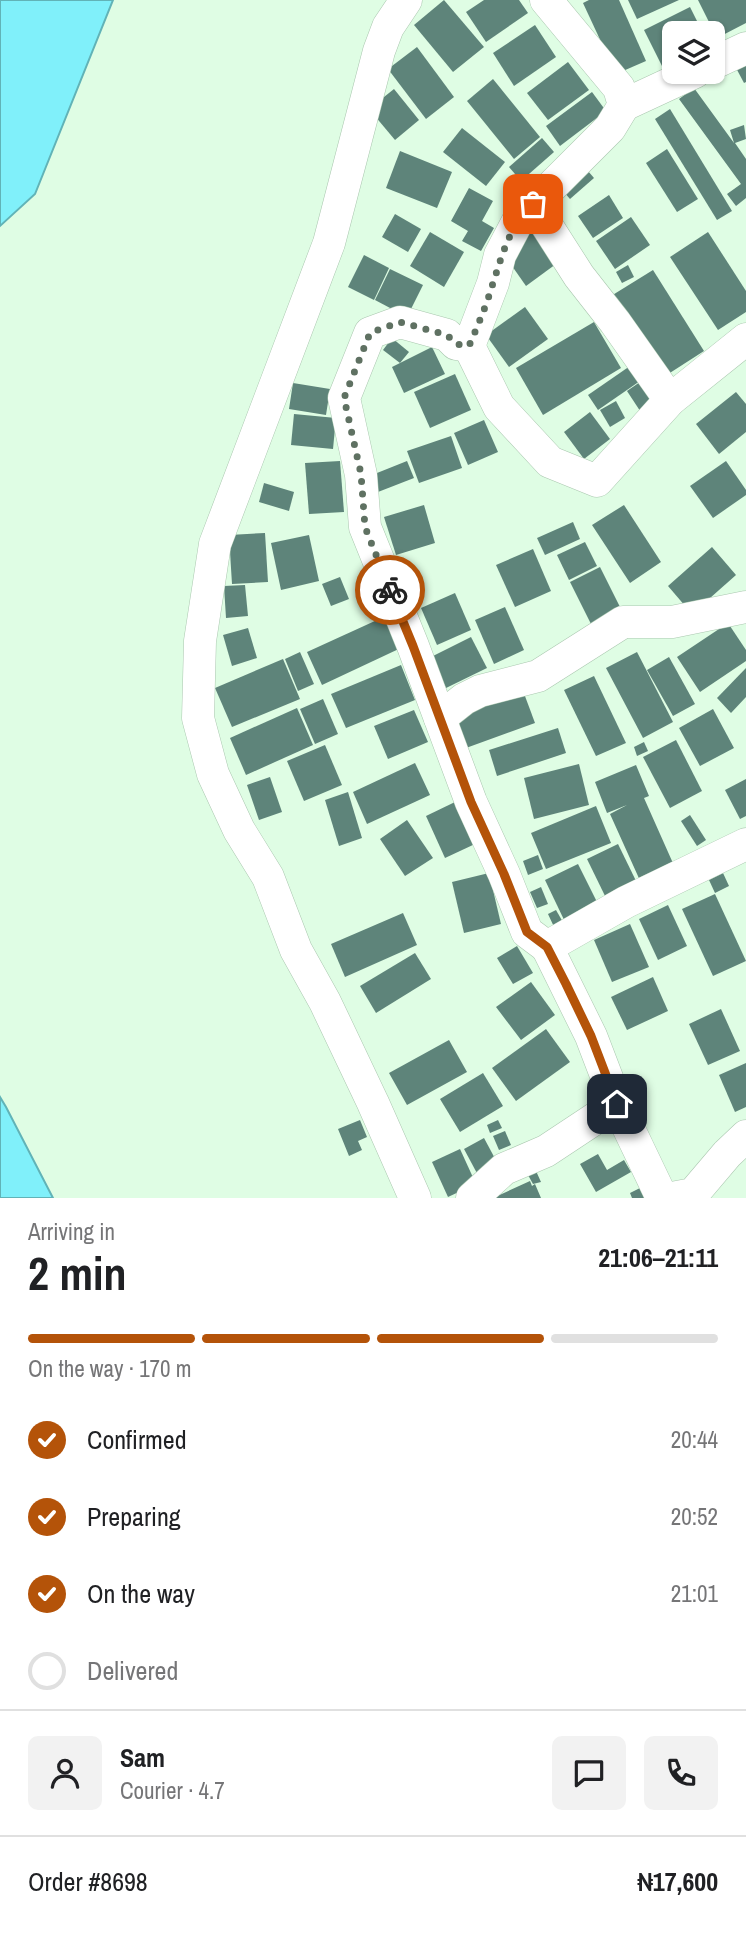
<!DOCTYPE html>
<html lang="en">
<head>
<meta charset="utf-8">
<style>
	:root { --surface:#fff; --page:#f2f2f2; --text:#202124; --muted:#757577; --line:#e0e0e0; --accent:#b45309 }
	body { margin:0; font-family:"Archivo Narrow",sans-serif; background:var(--page); color:var(--text); height:100vh; display:flex; flex-direction:column; font-size:26px; white-space:nowrap }
	* { box-sizing:border-box; margin:0 }
	p { font-size:23px; color:var(--muted) }
	.icon { flex:none; width:38px; height:38px; fill:none; stroke:currentColor; stroke-width:2; stroke-linecap:round; stroke-linejoin:round }
	.map { position:relative; height:1198px; overflow:hidden }
	.details { display:flex; flex-direction:column; background:var(--surface); flex:1 }
	.details>* { flex:none }
	.buttons { position:absolute; left:662px; top:21px; display:grid; gap:14px }
	.buttons a { display:grid; place-items:center; width:63px; height:63px; border-radius:10px; background:var(--surface); box-shadow:0 2px 5px #0004; font-size:35px }
	.pin { position:absolute; display:grid; place-items:center; width:60px; height:60px; color:#fff; margin:-30px; border-radius:14px; box-shadow:0 4px 10px #0006 }
	.courier { position:absolute; display:grid; place-items:center; width:70px; height:70px; margin:-35px; border:5px solid #b45309; border-radius:50%; background:#fff; color:#222; box-shadow:0 2px 9px #0007 }
	.headline em { font-style:normal; font-weight:700 }
	.headline div { display:flex; flex-direction:column-reverse }
	.headline { display:flex; align-items:center; justify-content:space-between; height:119px; padding:0 28px }
	h1 { font-size:46px; font-weight:700; line-height:52px }
	.bar { display:grid; grid-template-columns:repeat(4,1fr); gap:10px 7px; align-content:center; height:84px; padding:0 28px }
	.bar i { height:9px; border-radius:5px; background:var(--line) }
	.bar .current { background:var(--accent) }
	.bar p { grid-column:span 4 }
	.line { display:flex; align-items:center; gap:18px; padding:0 28px; border-top:2px solid var(--line) }
	.line div { flex:1 }
	.round { display:grid; place-items:center; flex:none; width:74px; height:74px; border-radius:10px; background:var(--page) }
	ol { padding:0 28px; list-style:none }
	li { display:flex; align-items:center; gap:21px; height:77px }
	li p { margin-inline-start:auto }
	li .icon { padding:7px; border-radius:50%; background:var(--accent); color:#fff; stroke-width:4 }
	li:last-child { color:var(--muted) }
	li i { width:38px; height:38px; border:4px solid var(--line); border-radius:50% }
	.map>svg:first-child { display:block }
</style>
</head>
<body>
<div class="map">
<svg width="746" height="1198" viewBox="0 0 746 1198">
	<rect width="100%" height="100%" fill="#dffde4"/>
	<g fill="#80f0fa" stroke="#61b3b7" stroke-width="2">
		<path d="M0,0H113L35,194L0,226Z"/>
		<path d="M0,1097L6,1107L53,1198H0Z"/>
	</g>
	<g fill="#5e847a">
		<path d="M444,0L484,47L453,72L414,25Z"/>
		<path d="M484,0H519L528,13L486,42L466,12Z"/>
		<path d="M589,0H619L646,61L616,74L583,3Z"/>
		<path d="M628,0H679L637,19Z"/>
		<path d="M698,0H746V23L717,38Z"/>
		<path d="M690,7L703,33H674V60L662,66L644,30Z"/>
		<path d="M535,25L556,57L514,86L493,53Z"/>
		<path d="M417,47L454,97L426,119L388,69Z"/>
		<path d="M746,61V82L744,83L735,66Z"/>
		<path d="M568,62L589,90L548,120L527,93Z"/>
		<path d="M493,79L540,137L514,159L467,101Z"/>
		<path d="M694,88L734,143L730,130L744,125L746,139L735,143L746,159V198L736,206L727,194L741,184L679,99Z"/>
		<path d="M394,89L419,120L395,140L369,109Z"/>
		<path d="M592,92L606,111L560,146L546,126Z"/>
		<path d="M670,109L732,211L717,220L655,119Z"/>
		<path d="M462,128L505,162L486,186L443,152Z"/>
		<path d="M542,138L554,152L521,181L509,167Z"/>
		<path d="M667,149L698,199L677,212L646,163Z"/>
		<path d="M400,151L452,172L437,208L386,188Z"/>
		<path d="M582,164L594,178L570,199L557,184Z"/>
		<path d="M469,188L493,201L482,221L494,228L481,251L462,241L468,231L451,221Z"/>
		<path d="M609,195L623,218L593,238L578,216Z"/>
		<path d="M395,214L421,229L408,252L382,237Z"/>
		<path d="M631,217L650,245L615,269L596,241Z"/>
		<path d="M533,231L556,264L526,286L503,253Z"/>
		<path d="M430,232L464,252L444,287L410,266Z"/>
		<path d="M708,232L746,291V312L718,330L670,257Z"/>
		<path d="M364,255L389,268L374,300L348,287Z"/>
		<path d="M628,265L634,277L622,283L616,272Z"/>
		<path d="M390,269L423,285L407,317L375,300Z"/>
		<path d="M653,270L704,351L662,378L611,296Z"/>
		<path d="M525,307L548,339L509,367L486,335Z"/>
		<path d="M594,322L621,368L543,415L516,368Z"/>
		<path d="M392,338L409,352L400,363L383,350Z"/>
		<path d="M432,347L445,374L404,393L392,367Z"/>
		<path d="M630,366L640,381L598,410L588,395Z"/>
		<path d="M455,374L471,410L430,428L414,392Z"/>
		<path d="M640,382L660,411L646,420L627,391Z"/>
		<path d="M293,383L330,389L326,415L289,409Z"/>
		<path d="M736,392L746,404V432L719,454L696,424Z"/>
		<path d="M616,401L625,418L610,427L600,410Z"/>
		<path d="M590,412L610,439L584,459L564,432Z"/>
		<path d="M294,414L336,418L333,449L291,445Z"/>
		<path d="M484,420L498,452L468,465L454,433Z"/>
		<path d="M451,436L462,468L419,483L407,451Z"/>
		<path d="M340,461L344,512L309,514L305,463Z"/>
		<path d="M407,461L414,478L378,492L372,475Z"/>
		<path d="M726,461L746,490V495L713,518L690,486Z"/>
		<path d="M264,483L294,492L289,511L259,502Z"/>
		<path d="M424,505L435,543L396,555L384,517Z"/>
		<path d="M624,505L661,562L630,583L592,525Z"/>
		<path d="M573,522L580,539L545,555L537,538Z"/>
		<path d="M265,533L268,582L232,584L229,535Z"/>
		<path d="M309,535L319,581L281,590L271,543Z"/>
		<path d="M585,542L597,566L569,580L557,555Z"/>
		<path d="M712,547L736,575L692,614L668,586Z"/>
		<path d="M533,549L551,591L515,607L496,565Z"/>
		<path d="M600,567L622,611L592,626L570,582Z"/>
		<path d="M340,577L349,599L331,606L322,584Z"/>
		<path d="M245,585L248,616L226,618L224,586Z"/>
		<path d="M455,593L471,630L437,645L421,608Z"/>
		<path d="M505,607L524,650L494,664L475,620Z"/>
		<path d="M388,615L403,647L322,685L307,652Z"/>
		<path d="M728,623L746,650V661L700,692L677,657Z"/>
		<path d="M248,628L257,658L232,666L223,635Z"/>
		<path d="M471,637L487,668L446,688L431,657Z"/>
		<path d="M300,652L314,684L298,691L285,659Z"/>
		<path d="M637,652L673,722L643,738L606,668Z"/>
		<path d="M669,657L695,704L673,716L647,670Z"/>
		<path d="M283,659L300,699L232,727L215,688Z"/>
		<path d="M401,665L415,700L346,728L331,694Z"/>
		<path d="M746,668V697L731,713L717,698Z"/>
		<path d="M594,676L626,743L596,756L564,690Z"/>
		<path d="M522,688L535,723L466,748L453,714Z"/>
		<path d="M323,699L338,734L315,744L300,709Z"/>
		<path d="M297,708L313,745L246,775L230,738Z"/>
		<path d="M713,709L734,748L700,766L679,728Z"/>
		<path d="M414,710L428,742L388,759L374,726Z"/>
		<path d="M558,728L566,753L497,776L489,750Z"/>
		<path d="M676,740L702,791L670,808L643,757Z"/>
		<path d="M644,742L648,751L637,756L634,747Z"/>
		<path d="M325,745L342,785L304,801L287,761Z"/>
		<path d="M415,763L430,795L367,824L353,792Z"/>
		<path d="M579,764L589,805L534,819L524,778Z"/>
		<path d="M636,765L649,796L644,798L676,870L642,885L610,814L627,805L607,813L595,782Z"/>
		<path d="M270,777L282,812L259,820L247,785Z"/>
		<path d="M746,779V816L740,819L725,790Z"/>
		<path d="M348,792L362,838L339,846L325,800Z"/>
		<path d="M455,802L475,844L445,858L426,816Z"/>
		<path d="M596,806L611,843L546,869L531,833Z"/>
		<path d="M690,815L706,840L697,846L681,821Z"/>
		<path d="M407,820L433,858L405,876L380,839Z"/>
		<path d="M618,844L638,885L607,900L587,859Z"/>
		<path d="M538,855L543,869L528,875L523,861Z"/>
		<path d="M578,864L600,908L566,924L545,880Z"/>
		<path d="M489,873L501,924L464,933L452,882Z"/>
		<path d="M723,873L729,886L715,893L709,880Z"/>
		<path d="M541,887L548,904L537,908L530,892Z"/>
		<path d="M715,894L746,961L713,976L682,909Z"/>
		<path d="M668,905L687,946L658,960L639,919Z"/>
		<path d="M556,910L564,924L555,929L548,914Z"/>
		<path d="M403,913L417,945L345,977L331,944Z"/>
		<path d="M630,924L649,967L612,982L594,940Z"/>
		<path d="M517,946L533,973L513,984L497,958Z"/>
		<path d="M415,953L431,979L376,1013L360,986Z"/>
		<path d="M653,977L668,1011L627,1030L611,997Z"/>
		<path d="M531,982L555,1015L521,1040L496,1007Z"/>
		<path d="M721,1009L740,1051L708,1065L689,1024Z"/>
		<path d="M546,1029L570,1062L516,1101L492,1068Z"/>
		<path d="M449,1040L467,1072L407,1105L389,1073Z"/>
		<path d="M746,1063V1107L735,1112L719,1075Z"/>
		<path d="M483,1073L503,1106L460,1132L440,1099Z"/>
		<path d="M360,1120L367,1137L358,1141L362,1150L349,1156L338,1129Z"/>
		<path d="M498,1120L502,1128L490,1133L487,1125Z"/>
		<path d="M505,1131L511,1145L499,1150L493,1136Z"/>
		<path d="M484,1138L499,1166L479,1177L464,1149Z"/>
		<path d="M460,1149L476,1184L448,1197L432,1162Z"/>
		<path d="M598,1154L607,1170L624,1160L631,1172L596,1192L580,1164Z"/>
		<path d="M536,1171L541,1182L533,1184L528,1175Z"/>
		<path d="M530,1181L532,1186L535,1184L541,1198H493Z"/>
		<path d="M642,1187L648,1198H632L630,1193Z"/>
	</g>
	<g fill="none" stroke-linecap="round" stroke-linejoin="round">
		<g stroke="#aac7af" stroke-width="33">
			<g id="minor">
				<path d="M406,0L388,27L379,51L329,243L215,544L200,641L198,718L213,774L239,830L268,877L296,950L325,1002L373,1103L415,1198"/>
				<path d="M546,0L619,88L624,105L610,128L519,219L500,255L493,283L469,346L456,344L447,335L400,322L370,333L344,398L361,475L365,527L413,646L471,802L504,874L527,932L547,947L626,902L746,844"/>
				<path d="M712,64L746,48"/>
				<path d="M624,105L695,72"/>
				<path d="M533,204L579,276L615,322L670,400"/>
				<path d="M469,346L499,407L550,462L597,481L670,400L746,339"/>
				<path d="M440,718L464,699L480,691L538,676L623,622H672L746,607"/>
				<path d="M547,947L591,1036L617,1104L662,1198"/>
				<path d="M472,1198L504,1169L546,1151L617,1104"/>
				<path d="M672,1198L693,1194L727,1154L746,1136"/>
			</g>
		</g>
		<use href="#minor" stroke="#fff" stroke-width="32"/>
	</g>
	<g fill="none" stroke-linecap="round" stroke-linejoin="round">
		<path stroke="#5f7162" stroke-width="7" stroke-dasharray="0 12.6" d="M390,590L365,527L361,474L344,398L370,333L400,322L447,335L456,344L469,346C478,325 487,304 493,283C504,250 508,230 533,204"/>
		<path stroke="#b45309" stroke-width="9" d="M390,590L413,646L471,802L504,874L527,932L547,947L566,984L591,1036L617,1104"/>
	</g>
</svg>
<div class="buttons">
<a><svg class="icon" aria-label="layers" viewBox="0 0 24 24"><path d="M12 4l9 5-9 5-9-5zM3 14l9 5 9-5"/></svg></a>
</div>
<div class="pin" style="left:533px;top:204px;background:#ea580c"><svg class="icon" aria-label="bag" viewBox="0 0 24 24"><path d="M5 8h14l-1 12H6zM9 8a3 3 0 0 1 6 0"/></svg></div>
<div class="pin" style="left:617px;top:1104px;background:#1f2937"><svg class="icon" aria-label="home" viewBox="0 0 24 24"><path d="M3 11l9-7 9 7M6 9v11h12V9"/></svg></div>
<div class="courier" style="left:390px;top:590px"><svg class="icon" aria-label="bike" viewBox="0 0 24 24"><circle cx="6" cy="16" r="4"/><circle cx="18" cy="16" r="4"/><path d="M6 16l4-8h5l3 8M10 8l3 8H6M13 5h3"/></svg></div>
</div>
<section class="details">
<div class="headline"><div><h1>2 min</h1><p>Arriving in</p></div><em>21:06–21:11</em></div>
<div class="bar"><i class="current"></i><i class="current"></i><i class="current"></i><i></i><p>On the way · 170 m</p></div>
<ol>
<li><svg class="icon" aria-label="check" viewBox="0 0 24 24"><path d="M5 12l5 5 9-10"/></svg>Confirmed<p>20:44</p></li>
<li><svg class="icon" aria-label="check" viewBox="0 0 24 24"><path d="M5 12l5 5 9-10"/></svg>Preparing<p>20:52</p></li>
<li><svg class="icon" aria-label="check" viewBox="0 0 24 24"><path d="M5 12l5 5 9-10"/></svg>On the way<p>21:01</p></li>
<li><i></i>Delivered</li>
</ol>
<div class="line" style="height:126px"><a class="round"><svg class="icon" aria-label="person" viewBox="0 0 24 24"><circle cx="12" cy="8" r="4"/><path d="M4 21q1-7 8-7t8 7"/></svg></a><div><b>Sam</b><p>Courier · 4.7</p></div><a class="round"><svg class="icon" aria-label="chat" viewBox="0 0 24 24"><path d="M4 5h16v11H9l-5 4z"/></svg></a><a class="round"><svg class="icon" aria-label="phone" viewBox="0 0 24 24"><path d="M5 4h4l2 5-3 2q2 4 5 5l2-3 5 2v4C11 20 4 13 5 4z"/></svg></a></div>
<div class="line" style="height:91px"><div>Order #8698</div><b>₦17,600</b></div>
</section>
</body>
</html>
